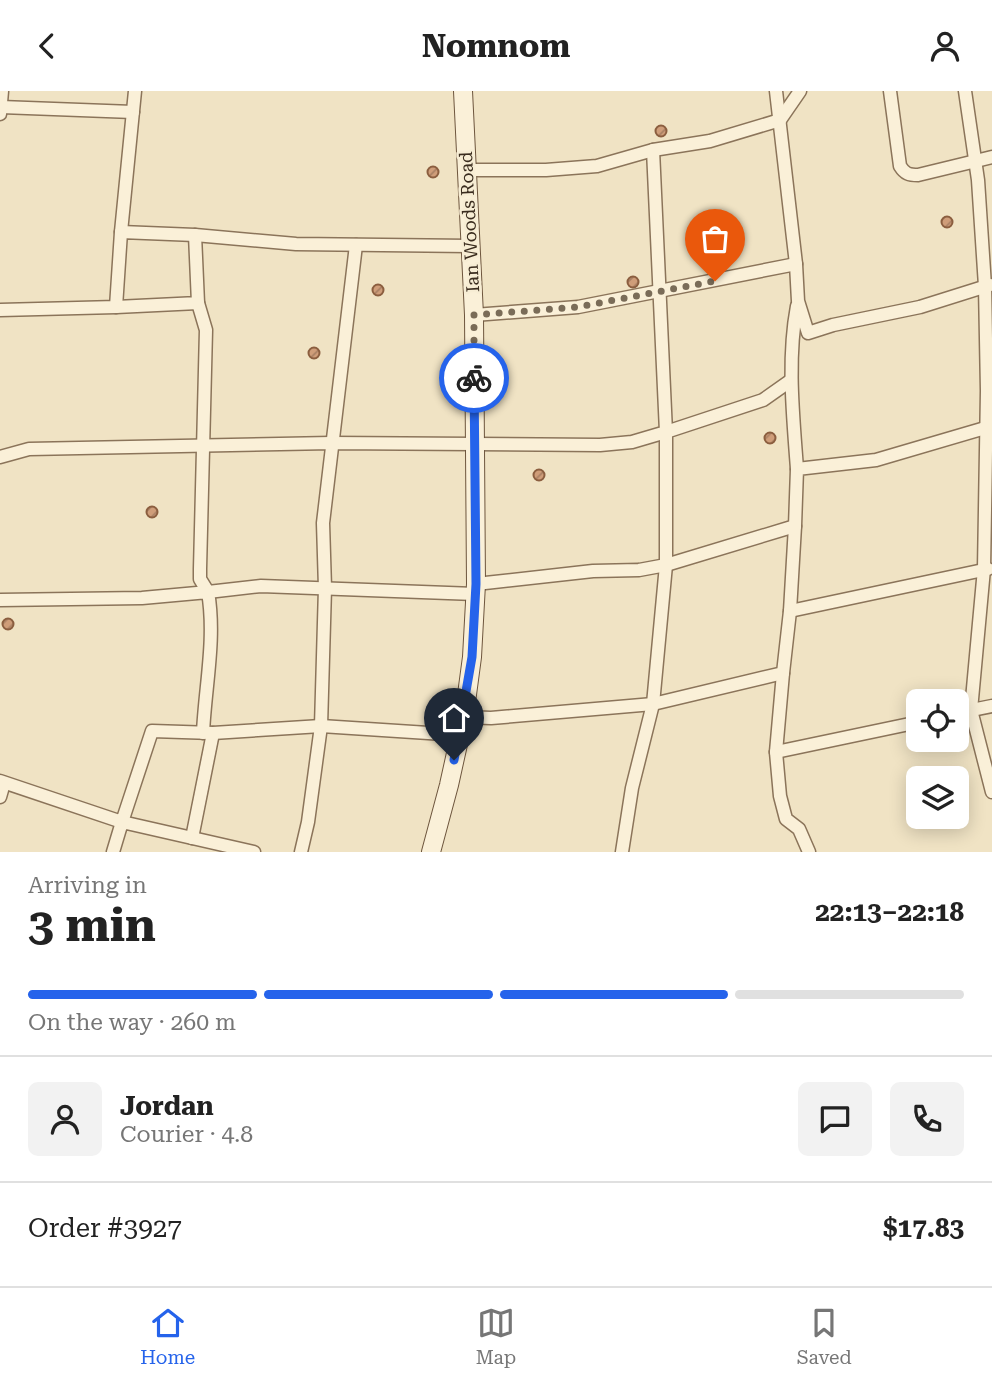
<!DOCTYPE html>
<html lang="en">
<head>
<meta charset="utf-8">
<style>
	:root { --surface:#fff; --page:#f2f2f2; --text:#222; --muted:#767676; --line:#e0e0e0; --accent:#2563eb }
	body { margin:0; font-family:"Roboto Serif",serif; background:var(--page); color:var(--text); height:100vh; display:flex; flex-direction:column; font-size:26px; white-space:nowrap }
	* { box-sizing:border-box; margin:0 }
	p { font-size:23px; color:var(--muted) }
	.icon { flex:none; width:38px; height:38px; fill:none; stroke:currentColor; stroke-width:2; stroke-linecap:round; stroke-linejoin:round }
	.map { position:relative; height:761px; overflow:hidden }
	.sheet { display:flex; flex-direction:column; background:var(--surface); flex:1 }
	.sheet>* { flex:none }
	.tools { position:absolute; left:906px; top:598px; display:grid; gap:14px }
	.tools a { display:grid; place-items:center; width:63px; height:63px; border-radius:10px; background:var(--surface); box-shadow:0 4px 18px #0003; font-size:35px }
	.pin { position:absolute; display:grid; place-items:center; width:60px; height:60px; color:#fff; margin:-72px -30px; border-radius:50% 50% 50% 0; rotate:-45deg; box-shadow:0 0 7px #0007 }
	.pin .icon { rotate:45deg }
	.courier { position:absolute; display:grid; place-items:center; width:70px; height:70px; margin:-35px; border:5px solid #2563eb; border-radius:50%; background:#fff; color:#222; box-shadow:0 2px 9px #0007 }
	.summary em { font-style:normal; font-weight:700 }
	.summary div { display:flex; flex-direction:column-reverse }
	.summary { display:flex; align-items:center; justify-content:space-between; height:119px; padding:0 28px }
	h1 { font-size:46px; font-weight:700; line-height:52px }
	.bar { display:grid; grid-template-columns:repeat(4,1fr); gap:10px 7px; align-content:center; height:84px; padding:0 28px }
	.bar i { height:9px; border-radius:5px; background:var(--line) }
	.bar .active { background:var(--accent) }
	.bar p { grid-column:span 4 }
	.line { display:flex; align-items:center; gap:18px; padding:0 28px; border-top:2px solid var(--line) }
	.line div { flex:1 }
	.round { display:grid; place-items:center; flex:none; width:74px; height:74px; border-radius:10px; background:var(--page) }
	header { display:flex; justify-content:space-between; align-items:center; height:91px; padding:0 28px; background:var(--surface); font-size:32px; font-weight:700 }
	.tabs { display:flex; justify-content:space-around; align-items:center; height:98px; border-top:2px solid var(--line); background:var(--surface); font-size:19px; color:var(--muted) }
	.tabs a { display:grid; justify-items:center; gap:4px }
	.tabs .active { color:var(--accent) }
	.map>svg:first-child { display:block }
</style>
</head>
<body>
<header><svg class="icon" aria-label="back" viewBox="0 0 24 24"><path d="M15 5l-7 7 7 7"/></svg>Nomnom<svg class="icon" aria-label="person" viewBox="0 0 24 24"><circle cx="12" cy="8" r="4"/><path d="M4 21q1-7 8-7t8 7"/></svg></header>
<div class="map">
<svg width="992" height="761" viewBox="0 0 992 761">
	<defs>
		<pattern id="building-hatch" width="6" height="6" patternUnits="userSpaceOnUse" patternTransform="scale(1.75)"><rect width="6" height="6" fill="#cf9d79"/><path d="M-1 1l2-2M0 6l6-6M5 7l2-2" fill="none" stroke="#a98063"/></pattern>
	</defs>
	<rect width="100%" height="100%" fill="#f0e3c4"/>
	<g fill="url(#building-hatch)" stroke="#8b5e3f" stroke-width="2">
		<circle cx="661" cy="40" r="5.5"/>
		<circle cx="433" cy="81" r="5.5"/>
		<circle cx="947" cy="131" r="5.5"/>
		<circle cx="633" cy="191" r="5.5"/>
		<circle cx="378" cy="199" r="5.5"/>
		<circle cx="314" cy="262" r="5.5"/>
		<circle cx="770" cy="347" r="5.5"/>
		<circle cx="539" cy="384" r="5.5"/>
		<circle cx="152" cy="421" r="5.5"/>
		<circle cx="8" cy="533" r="5.5"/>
	</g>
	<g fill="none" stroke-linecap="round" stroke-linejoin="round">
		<g stroke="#8b745a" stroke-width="15">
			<g id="street">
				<path d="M776,0L796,173L798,210L808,242L833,234L920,216L990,194"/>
				<path d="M890,0L900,75C905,83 909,84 918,84L992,66"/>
				<path d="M965,0L978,89L985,195L987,300L984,478L971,619L992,701"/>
				<path d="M1,16L133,21"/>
				<path d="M0,23L2,0"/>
				<path d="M466,79H546L597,75L653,59L710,50L780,29L800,0"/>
				<path d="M121,141L135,0"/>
				<path d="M198,212L206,239L200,478V488L208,501L261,495L475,503"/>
				<path d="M116,216L198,212L195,144"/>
				<path d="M0,219L116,216L121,141L195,144L296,153L470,155"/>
				<path d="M474,224L578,216L796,173"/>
				<path d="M0,366L29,358L331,352L600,354L632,351L666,341L653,59"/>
				<path d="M797,378C793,323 787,269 797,215"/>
				<path d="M476,493L593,480L639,479L666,474L795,435L797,378L876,369L992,335"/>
				<path d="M0,509L142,507L208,501C216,548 205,596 203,642"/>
				<path d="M790,520L988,478"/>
				<path d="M783,582L776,661L780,705L786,728L799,738L809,761"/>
				<path d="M957,622L992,615"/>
				<path d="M464,626L491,627L653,613L783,582L790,520L795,435"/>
				<path d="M776,661L919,631"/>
				<path d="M0,690L122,731L152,640L213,642L321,635L459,644"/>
				<path d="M0,706L4,692"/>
				<path d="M192,747L213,642"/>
				<path d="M113,761L122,731L254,761"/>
				<path d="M301,761L308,731L321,635L325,497L323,432L356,154"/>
				<path d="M622,761L632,697L653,613L666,474V341L763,309L790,290"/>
			</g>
		</g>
		<g stroke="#6d553d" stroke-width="20">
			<path id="secondary" d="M431,761L449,694L464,626L472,566L476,493L474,224L463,0"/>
		</g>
		<use href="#street" stroke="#faf0d8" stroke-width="12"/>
		<use href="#secondary" stroke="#faf0d8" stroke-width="18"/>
	</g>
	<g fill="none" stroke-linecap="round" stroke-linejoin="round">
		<path stroke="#7a6c58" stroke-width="7" stroke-dasharray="0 12.6" d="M474,287V224L578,216L715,190"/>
		<path stroke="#2563eb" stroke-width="9" d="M454,669L472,566L476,493L474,287"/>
	</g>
	<g text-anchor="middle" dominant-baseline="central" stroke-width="5" stroke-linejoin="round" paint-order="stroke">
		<g font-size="18" fill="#3a2c1e" stroke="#f7edd4">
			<text transform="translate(469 131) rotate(-93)">Ian Woods Road</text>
		</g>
	</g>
</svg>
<div class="tools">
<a><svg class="icon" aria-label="locate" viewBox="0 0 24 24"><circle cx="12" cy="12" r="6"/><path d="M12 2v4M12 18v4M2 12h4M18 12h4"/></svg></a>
<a><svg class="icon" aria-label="layers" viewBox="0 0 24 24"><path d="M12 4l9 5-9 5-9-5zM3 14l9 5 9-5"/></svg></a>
</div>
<div class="pin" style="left:715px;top:190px;background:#ea580c"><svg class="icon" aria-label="bag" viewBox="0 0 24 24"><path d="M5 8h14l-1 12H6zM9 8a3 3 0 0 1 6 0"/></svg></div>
<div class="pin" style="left:454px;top:669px;background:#1f2937"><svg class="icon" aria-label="home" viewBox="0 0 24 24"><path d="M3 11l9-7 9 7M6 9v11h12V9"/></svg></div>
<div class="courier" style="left:474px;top:287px"><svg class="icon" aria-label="bike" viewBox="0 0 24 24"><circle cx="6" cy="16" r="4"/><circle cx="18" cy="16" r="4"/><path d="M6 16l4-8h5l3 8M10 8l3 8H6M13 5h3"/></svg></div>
</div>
<section class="sheet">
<div class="summary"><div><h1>3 min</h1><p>Arriving in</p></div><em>22:13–22:18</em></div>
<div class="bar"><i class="active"></i><i class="active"></i><i class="active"></i><i></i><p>On the way · 260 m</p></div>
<div class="line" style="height:126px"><a class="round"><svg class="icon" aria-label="person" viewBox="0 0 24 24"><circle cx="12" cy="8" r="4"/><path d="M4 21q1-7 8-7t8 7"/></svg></a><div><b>Jordan</b><p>Courier · 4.8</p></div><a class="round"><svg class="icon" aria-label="chat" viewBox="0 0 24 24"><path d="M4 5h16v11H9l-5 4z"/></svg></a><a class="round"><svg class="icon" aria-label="phone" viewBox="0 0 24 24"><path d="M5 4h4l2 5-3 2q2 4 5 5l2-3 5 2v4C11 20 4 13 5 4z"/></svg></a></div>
<div class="line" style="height:91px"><div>Order #3927</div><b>$17.83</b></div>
</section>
<nav class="tabs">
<a class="active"><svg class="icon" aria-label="home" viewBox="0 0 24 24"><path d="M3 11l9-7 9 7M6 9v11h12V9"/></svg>Home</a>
<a><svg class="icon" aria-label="map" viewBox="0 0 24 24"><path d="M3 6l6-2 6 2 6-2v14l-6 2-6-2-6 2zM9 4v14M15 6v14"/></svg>Map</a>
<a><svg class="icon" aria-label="saved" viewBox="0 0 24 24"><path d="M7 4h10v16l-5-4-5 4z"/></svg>Saved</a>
</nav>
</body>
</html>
